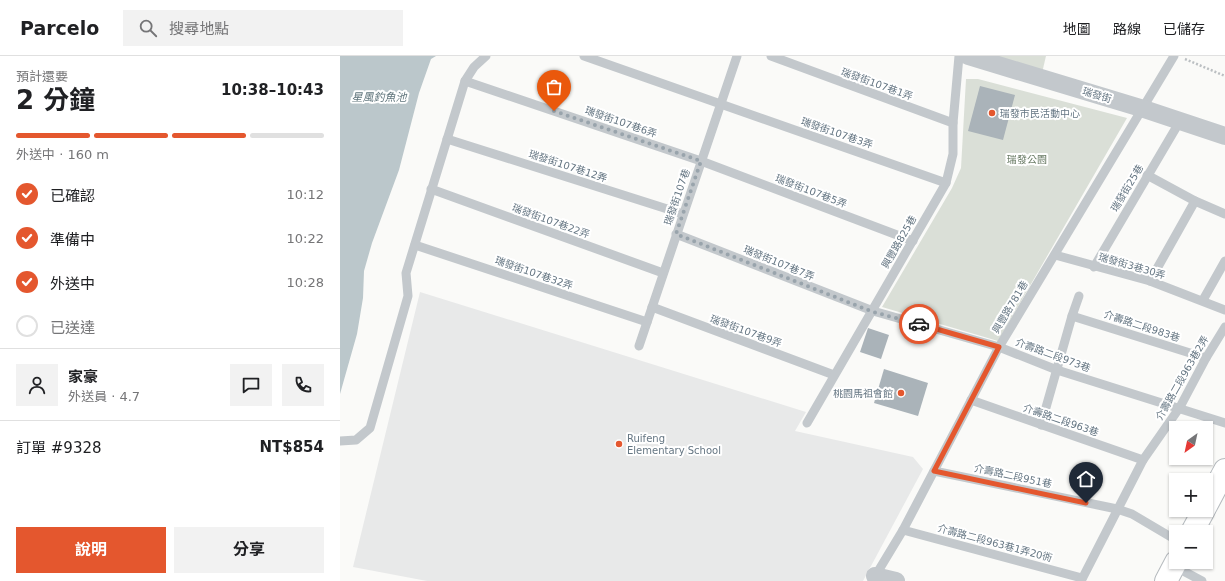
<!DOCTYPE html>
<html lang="zh-TW">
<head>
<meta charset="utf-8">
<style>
	:root { --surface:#fff; --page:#f2f2f2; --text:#202124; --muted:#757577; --line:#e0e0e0; --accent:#e4572e }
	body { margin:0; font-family:"DejaVu Sans","Noto Sans TC",sans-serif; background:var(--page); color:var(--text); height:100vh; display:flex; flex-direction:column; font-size:15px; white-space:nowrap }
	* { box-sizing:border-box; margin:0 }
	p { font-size:13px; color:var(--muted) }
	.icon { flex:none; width:22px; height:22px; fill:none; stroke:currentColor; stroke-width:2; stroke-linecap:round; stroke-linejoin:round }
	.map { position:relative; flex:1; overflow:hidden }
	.details { display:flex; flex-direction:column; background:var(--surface); width:340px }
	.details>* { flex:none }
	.needle { width:26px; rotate:213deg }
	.buttons { position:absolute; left:829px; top:365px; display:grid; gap:8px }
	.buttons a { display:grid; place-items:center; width:44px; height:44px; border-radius:0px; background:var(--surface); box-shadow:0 1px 3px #0004; font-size:20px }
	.pin { position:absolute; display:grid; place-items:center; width:34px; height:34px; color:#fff; margin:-41px -17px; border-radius:50% 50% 50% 0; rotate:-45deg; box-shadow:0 0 4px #0007 }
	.pin .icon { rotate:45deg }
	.courier { position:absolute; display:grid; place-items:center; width:40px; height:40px; margin:-20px; border:3px solid #e4572e; border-radius:50%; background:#fff; color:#222; box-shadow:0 1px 5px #0007 }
	.overview em { font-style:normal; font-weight:700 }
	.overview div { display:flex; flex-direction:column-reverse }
	.overview { display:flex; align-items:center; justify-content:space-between; height:68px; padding:0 16px }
	h1 { font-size:26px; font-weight:700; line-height:30px }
	.bar { display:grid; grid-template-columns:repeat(4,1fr); gap:6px 4px; align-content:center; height:48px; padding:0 16px }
	.bar i { height:5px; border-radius:3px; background:var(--line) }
	.bar .current { background:var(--accent) }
	.bar p { grid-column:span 4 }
	.line { display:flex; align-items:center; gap:10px; padding:0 16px; border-top:1px solid var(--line) }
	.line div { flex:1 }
	.round { display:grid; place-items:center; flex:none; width:42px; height:42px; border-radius:0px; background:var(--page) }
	ol { padding:0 16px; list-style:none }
	li { display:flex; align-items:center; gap:12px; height:44px }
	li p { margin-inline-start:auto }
	li .icon { padding:4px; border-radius:50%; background:var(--accent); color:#fff; stroke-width:4 }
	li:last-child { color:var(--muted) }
	li i { width:22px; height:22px; border:2px solid var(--line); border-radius:50% }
	.button { display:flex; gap:8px; margin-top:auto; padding:8px 16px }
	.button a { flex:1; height:46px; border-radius:0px; background:var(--accent); color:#fff; font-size:16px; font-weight:700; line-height:46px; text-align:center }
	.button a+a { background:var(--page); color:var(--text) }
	header { display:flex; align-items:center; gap:24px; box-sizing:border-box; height:56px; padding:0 20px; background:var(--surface); border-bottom:1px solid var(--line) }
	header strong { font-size:19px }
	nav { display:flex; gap:22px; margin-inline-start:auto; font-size:14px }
	.search { width:280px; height:36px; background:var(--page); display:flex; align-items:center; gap:10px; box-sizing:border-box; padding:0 14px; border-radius:0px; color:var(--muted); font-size:15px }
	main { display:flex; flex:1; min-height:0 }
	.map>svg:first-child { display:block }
</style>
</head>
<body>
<header>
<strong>Parcelo</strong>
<div class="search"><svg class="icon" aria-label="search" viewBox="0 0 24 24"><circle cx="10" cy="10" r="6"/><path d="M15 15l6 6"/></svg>搜尋地點</div>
<nav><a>地圖</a><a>路線</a><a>已儲存</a></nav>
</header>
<main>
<section class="details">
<div class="overview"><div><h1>2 分鐘</h1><p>預計還要</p></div><em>10:38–10:43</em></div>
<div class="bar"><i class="current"></i><i class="current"></i><i class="current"></i><i></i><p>外送中 · 160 m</p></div>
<ol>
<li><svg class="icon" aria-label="check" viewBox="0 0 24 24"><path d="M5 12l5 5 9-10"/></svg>已確認<p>10:12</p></li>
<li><svg class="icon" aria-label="check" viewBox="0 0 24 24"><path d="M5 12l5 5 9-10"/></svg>準備中<p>10:22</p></li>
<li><svg class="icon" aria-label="check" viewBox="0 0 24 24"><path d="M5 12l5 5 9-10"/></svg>外送中<p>10:28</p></li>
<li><i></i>已送達</li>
</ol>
<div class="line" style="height:72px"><a class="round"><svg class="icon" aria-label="person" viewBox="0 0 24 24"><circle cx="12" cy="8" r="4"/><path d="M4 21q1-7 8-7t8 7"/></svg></a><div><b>家豪</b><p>外送員 · 4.7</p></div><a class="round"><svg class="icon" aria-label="chat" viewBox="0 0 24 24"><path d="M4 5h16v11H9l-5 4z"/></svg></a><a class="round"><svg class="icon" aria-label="phone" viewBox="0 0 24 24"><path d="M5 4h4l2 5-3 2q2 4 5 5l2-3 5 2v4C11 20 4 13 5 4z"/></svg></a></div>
<div class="line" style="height:52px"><div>訂單 #9328</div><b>NT$854</b></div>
<div class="button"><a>說明</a><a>分享</a></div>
</section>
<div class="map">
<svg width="885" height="525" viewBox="0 0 885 525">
	<rect width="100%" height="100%" fill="#fafaf8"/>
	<path fill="#e8e9e9" d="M80,236L466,356L455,375L573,401L583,413L523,525H87L13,511Z"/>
	<g fill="#dadfd7">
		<path d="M639,0H706L702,17Z"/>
		<path d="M626,23H638L787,62L658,285L542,251L612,132L621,112Z"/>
	</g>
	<path fill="#bbc7cb" d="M0,0H96L91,3L79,37L59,114L32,187L24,215L23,242L17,278L0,338Z"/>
	<g fill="#aab3b9">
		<path d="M640,30L675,39L663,84L628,75Z"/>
		<path d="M528,272L549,279L541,303L520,296Z"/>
		<path d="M544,313L588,327L578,360L534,347Z"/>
	</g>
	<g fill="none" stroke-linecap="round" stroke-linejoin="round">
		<g stroke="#b5babe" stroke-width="24">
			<g id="primary">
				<path d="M866,450L885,414"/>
				<path d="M852,476L864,454"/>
				<path d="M826,525L836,506"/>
			</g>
		</g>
		<path stroke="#bbbfc2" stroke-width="2.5" stroke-dasharray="2 2" stroke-linecap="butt" d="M845,3L885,20"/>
		<g stroke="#c3c8cc" stroke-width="9">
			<path d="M244,0L606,127"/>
			<path d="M431,0L613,67"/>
			<path d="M125,25L361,105L573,185"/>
			<path d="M107,83L343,158"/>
			<path d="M807,119L855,145L885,158"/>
			<path d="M91,133L323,217"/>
			<path d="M336,178L533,255L659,291L717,314L885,367"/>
			<path d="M75,189L307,266"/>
			<path d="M715,199L810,225L885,254"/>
			<path d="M754,211L840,65"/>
			<path d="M810,225L855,145"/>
			<path d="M863,244L885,205"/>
			<path d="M312,251L494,319"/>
			<path d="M732,260L866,302"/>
			<path d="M299,290L397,0"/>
			<path d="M631,344L803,404"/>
			<path d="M467,367L606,127L613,98V67L619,0"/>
			<path d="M701,369L732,260L739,240"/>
			<path d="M0,385L16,384L30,372L68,240L66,217L125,25L134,11L146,0"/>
			<path d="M594,415L777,453L792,458L836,484"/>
			<path d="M563,474L742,522"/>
			<path d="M834,510L862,525"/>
			<path d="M534,522L563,474L659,291L834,0"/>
			<path d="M741,525L803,404L840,351L866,302L885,271"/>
		</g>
		<g stroke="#c3c8cc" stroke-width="18">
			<path d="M628,0L804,53L885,80"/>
			<path d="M535,520L556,525"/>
		</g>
		<use href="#primary" stroke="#fff" stroke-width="22"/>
	</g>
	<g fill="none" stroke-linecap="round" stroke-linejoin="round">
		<path stroke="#99a4ac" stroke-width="4" stroke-dasharray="0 7.2" d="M214,55L361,105L336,178L533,256L579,268"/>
		<path stroke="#e4572e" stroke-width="5" d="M579,268L659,291L594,415L746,447"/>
	</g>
	<g fill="#e4572e" stroke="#fff" stroke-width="1.5">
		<circle cx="652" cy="57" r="4"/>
		<circle cx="561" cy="337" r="4"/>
		<circle cx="279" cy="388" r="4"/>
	</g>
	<g text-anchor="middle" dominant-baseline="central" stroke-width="4" stroke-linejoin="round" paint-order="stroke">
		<g font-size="10" fill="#657683" stroke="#fff">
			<text transform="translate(537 28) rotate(20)">瑞發街107巷1弄</text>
			<text transform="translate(757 39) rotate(17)">瑞發街</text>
			<text transform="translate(281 66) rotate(19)">瑞發街107巷6弄</text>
			<text transform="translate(497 77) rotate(19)">瑞發街107巷3弄</text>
			<text transform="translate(228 110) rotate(18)">瑞發街107巷12弄</text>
			<text transform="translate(787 132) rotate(-59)">瑞發街25巷</text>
			<text transform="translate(471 135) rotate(21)">瑞發街107巷5弄</text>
			<text transform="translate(337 141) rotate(-71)">瑞發街107巷</text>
			<text transform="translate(211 165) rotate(20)">瑞發街107巷22弄</text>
			<text transform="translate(559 186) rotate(-60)">興豐路825巷</text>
			<text transform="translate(439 207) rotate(22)">瑞發街107巷7弄</text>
			<text transform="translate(792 210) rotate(16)">瑞發街3巷30弄</text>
			<text transform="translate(194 217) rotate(19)">瑞發街107巷32弄</text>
			<text transform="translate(670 251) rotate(-59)">興豐路781巷</text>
			<text transform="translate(802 270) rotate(18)">介壽路二段983巷</text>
			<text transform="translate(406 275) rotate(20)">瑞發街107巷9弄</text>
			<text transform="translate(713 299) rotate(20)">介壽路二段973巷</text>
			<text transform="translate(842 322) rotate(-60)">介壽路二段963巷2弄</text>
			<text transform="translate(721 364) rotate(19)">介壽路二段963巷</text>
			<text transform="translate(673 420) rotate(12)">介壽路二段951巷</text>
			<text transform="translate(655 487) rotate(15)">介壽路二段963巷1弄20衖</text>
		</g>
		<g font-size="10" fill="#657683" stroke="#fff" text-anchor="start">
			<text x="660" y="57">瑞發市民活動中心</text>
			<text x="553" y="337" text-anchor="end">桃園馬祖會館</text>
			<text x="287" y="382">Ruifeng<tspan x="287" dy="12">Elementary School</tspan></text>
		</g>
		<g font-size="10" fill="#687a64" stroke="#fff">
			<text x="687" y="103">瑞發公園</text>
		</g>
		<g font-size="11" font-style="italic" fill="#60757c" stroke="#fff">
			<text x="39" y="41">星風釣魚池</text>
		</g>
	</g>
</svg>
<div class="buttons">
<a><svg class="needle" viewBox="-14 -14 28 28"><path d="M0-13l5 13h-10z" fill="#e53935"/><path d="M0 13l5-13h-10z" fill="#757577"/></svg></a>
<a>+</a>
<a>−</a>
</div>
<div class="pin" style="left:214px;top:55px;background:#ea580c"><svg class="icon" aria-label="bag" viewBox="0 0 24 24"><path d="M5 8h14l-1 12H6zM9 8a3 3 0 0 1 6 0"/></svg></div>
<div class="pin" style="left:746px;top:447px;background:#1f2937"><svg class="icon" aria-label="home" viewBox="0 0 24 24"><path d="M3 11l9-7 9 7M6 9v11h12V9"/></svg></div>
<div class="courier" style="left:579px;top:268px"><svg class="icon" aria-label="car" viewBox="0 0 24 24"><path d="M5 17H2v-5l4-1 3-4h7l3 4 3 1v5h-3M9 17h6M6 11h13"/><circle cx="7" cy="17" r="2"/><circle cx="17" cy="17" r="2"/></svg></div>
</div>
</main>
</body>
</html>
